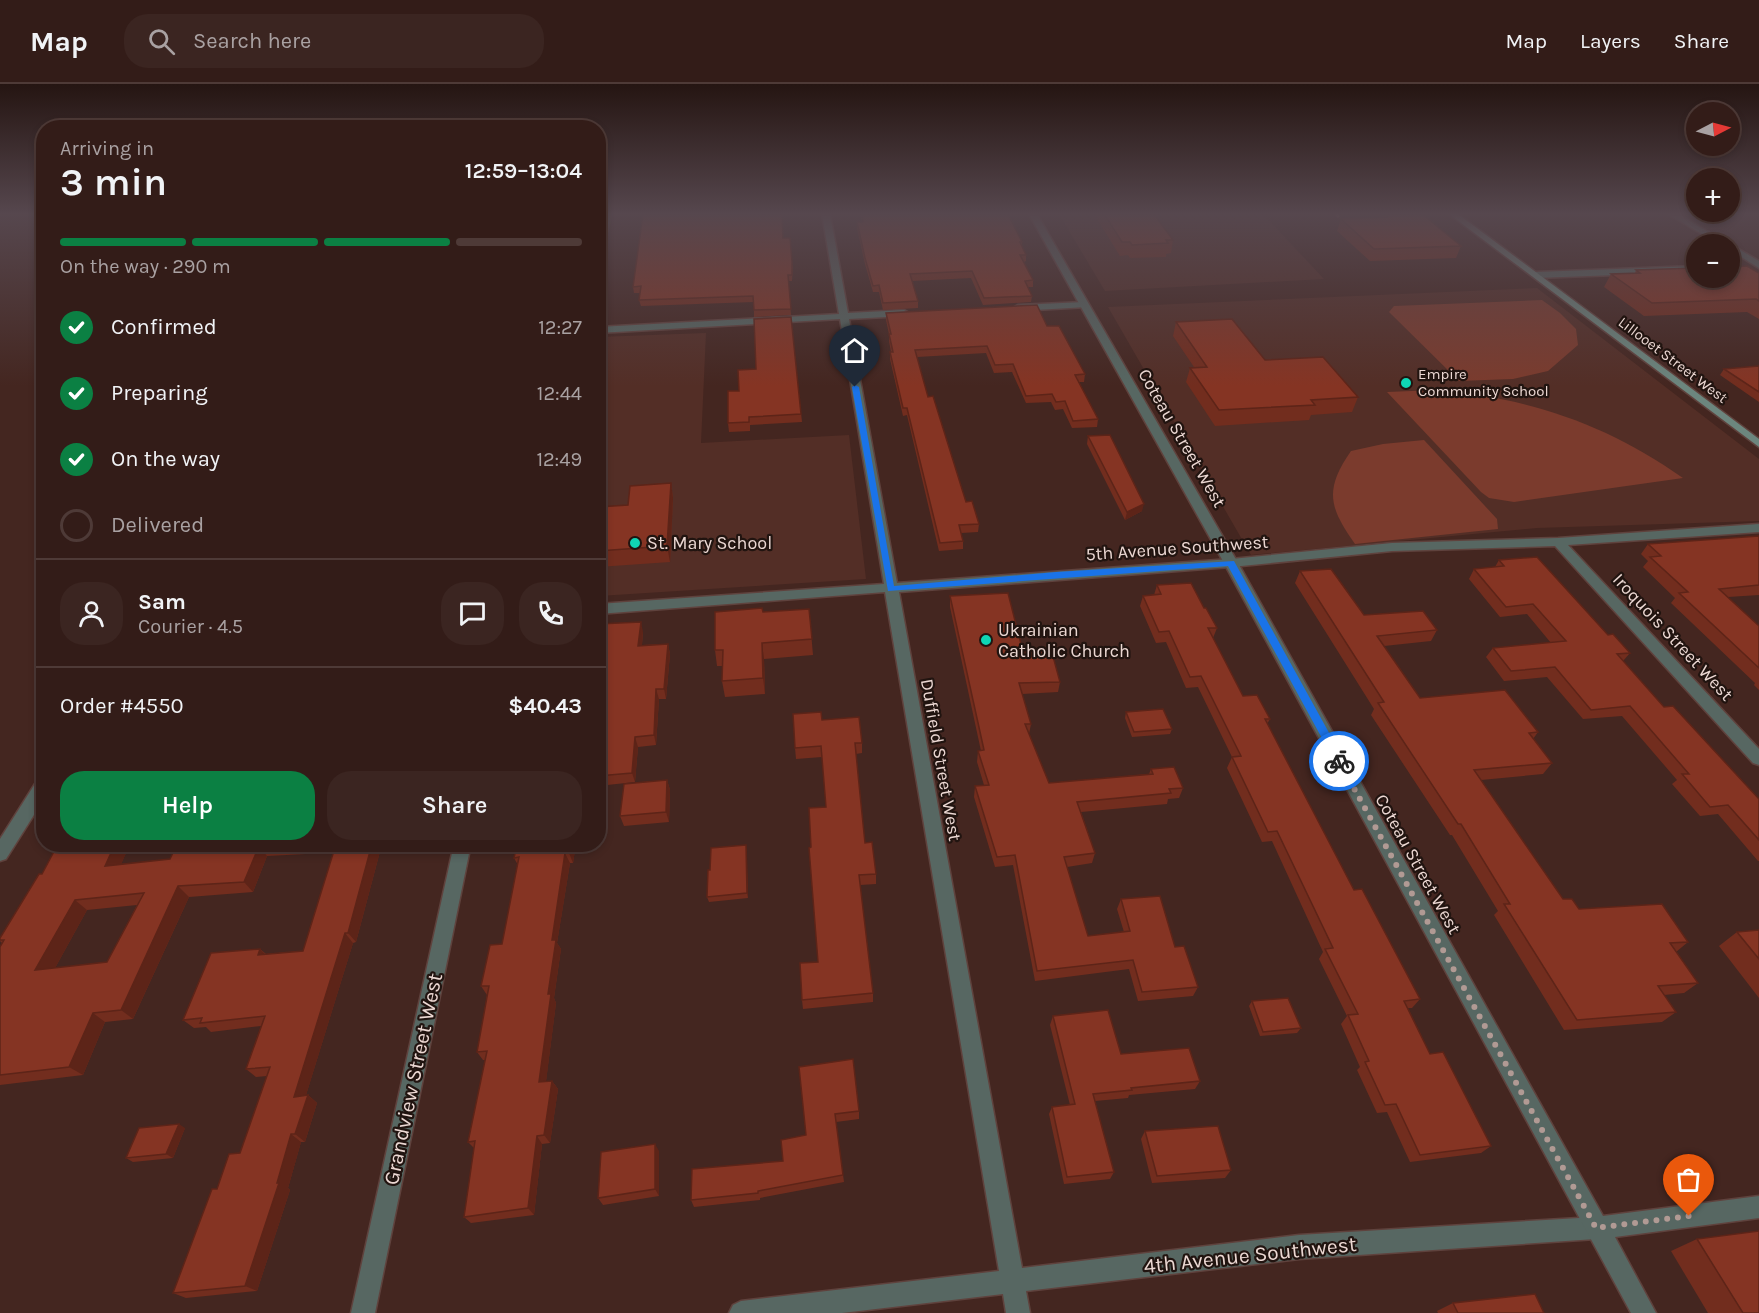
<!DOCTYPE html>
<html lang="en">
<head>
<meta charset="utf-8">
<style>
	:root { --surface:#331c18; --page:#3b2521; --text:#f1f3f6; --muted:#a9a1a2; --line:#4e3a37; --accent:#0b8043 }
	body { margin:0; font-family:Karla,sans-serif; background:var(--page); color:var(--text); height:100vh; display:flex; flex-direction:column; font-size:22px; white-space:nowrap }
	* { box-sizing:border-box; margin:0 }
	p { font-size:20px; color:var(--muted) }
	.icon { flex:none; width:33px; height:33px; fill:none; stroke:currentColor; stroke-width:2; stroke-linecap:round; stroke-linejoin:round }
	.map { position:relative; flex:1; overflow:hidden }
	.panel { position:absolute; left:36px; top:36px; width:570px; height:732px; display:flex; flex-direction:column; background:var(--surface); border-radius:24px; box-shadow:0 3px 9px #0003,0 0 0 2px var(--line) }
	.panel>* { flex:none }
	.needle { width:39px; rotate:84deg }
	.fabs { position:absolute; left:1686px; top:18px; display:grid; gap:12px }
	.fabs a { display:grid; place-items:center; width:54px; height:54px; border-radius:50%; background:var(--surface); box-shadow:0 3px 9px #0003,0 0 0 2px var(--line); font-size:30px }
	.pin { position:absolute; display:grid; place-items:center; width:51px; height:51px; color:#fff; margin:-62px -26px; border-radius:50% 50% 50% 0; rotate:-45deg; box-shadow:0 0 6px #0007 }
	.pin .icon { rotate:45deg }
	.courier { position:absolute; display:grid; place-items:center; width:60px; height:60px; margin:-30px; border:4px solid #1a73e8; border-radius:50%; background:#fff; color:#222; box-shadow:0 2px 8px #0007 }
	.summary em { font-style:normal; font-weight:600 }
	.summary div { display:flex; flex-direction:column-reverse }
	.summary { display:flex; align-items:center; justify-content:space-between; height:102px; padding:0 24px }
	h1 { font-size:39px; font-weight:600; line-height:45px }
	.bar { display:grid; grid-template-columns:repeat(4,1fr); gap:9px 6px; align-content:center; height:72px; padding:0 24px }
	.bar i { height:8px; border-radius:4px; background:var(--line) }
	.bar .current { background:var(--accent) }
	.bar p { grid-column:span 4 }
	.line { display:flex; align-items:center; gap:15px; padding:0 24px; border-top:2px solid var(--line) }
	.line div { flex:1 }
	.round { display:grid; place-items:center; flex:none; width:63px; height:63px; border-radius:24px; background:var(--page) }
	ol { padding:0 24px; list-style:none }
	li { display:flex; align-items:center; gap:18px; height:66px }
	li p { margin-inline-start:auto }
	li .icon { padding:6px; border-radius:50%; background:var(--accent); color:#fff; stroke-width:4 }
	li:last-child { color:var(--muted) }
	li i { width:33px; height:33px; border:3px solid var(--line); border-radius:50% }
	.button { display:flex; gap:12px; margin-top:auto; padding:12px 24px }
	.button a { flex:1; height:69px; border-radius:24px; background:var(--accent); color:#fff; font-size:24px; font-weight:600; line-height:69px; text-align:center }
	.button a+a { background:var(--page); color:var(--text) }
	header { display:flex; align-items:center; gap:36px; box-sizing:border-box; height:84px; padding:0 30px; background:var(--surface); border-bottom:2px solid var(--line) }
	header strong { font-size:28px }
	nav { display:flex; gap:33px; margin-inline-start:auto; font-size:21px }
	.search { width:420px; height:54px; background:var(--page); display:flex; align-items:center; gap:15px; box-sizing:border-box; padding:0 21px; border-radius:24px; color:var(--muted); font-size:22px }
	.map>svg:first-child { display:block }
</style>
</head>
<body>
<header>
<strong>Map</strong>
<div class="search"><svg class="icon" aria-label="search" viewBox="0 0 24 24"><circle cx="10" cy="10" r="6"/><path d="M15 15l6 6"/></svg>Search here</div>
<nav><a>Map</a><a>Layers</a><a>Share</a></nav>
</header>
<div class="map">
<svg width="1759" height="1229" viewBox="0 0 1759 1229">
	<rect width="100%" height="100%" fill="#442620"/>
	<g fill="#532e26">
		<path d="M1059,130H1263L1324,195L1105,207Z"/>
		<path d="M1537,204L1759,375V437L1537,444L1251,471L1108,223Z"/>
		<path d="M706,249L701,359L849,351L866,495L599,512L598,253Z"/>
	</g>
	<g fill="#7b3b2d">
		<path d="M1542,216L1560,229L1576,245L1578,261L1548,287L1513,295L1459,297L1389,228L1394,222Z"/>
		<path d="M1436,306C1530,314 1606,340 1683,394L1514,418L1489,414L1481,408L1387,308Z"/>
		<path d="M1424,356L1497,435L1498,445L1355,460C1329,423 1324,406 1351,367L1383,360Z"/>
	</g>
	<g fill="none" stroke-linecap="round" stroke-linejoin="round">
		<g stroke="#5f423d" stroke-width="3">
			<g id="minor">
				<path d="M603,130H611L602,169L598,171V149Z"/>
				<path d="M822,130H830L848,229L904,226L909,229L904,232L849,235L897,499L1231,475L1392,459L1558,454L1759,440V448L1568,461L1759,665V681L1753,679L1555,462L1392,467L1231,483L899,508L1022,1184L1299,1151L1596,1133L1604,1136L1607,1144L1604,1152L1596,1155L1299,1175L1026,1207L1030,1229H1006L1003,1210L842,1229H729L733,1221L741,1217L999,1187L885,508L598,530V520L884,500L840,235L598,249V243L839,230Z"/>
				<path d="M1668,130H1678L1728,160H1719Z"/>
				<path d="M1730,160L1759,177V184L1730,166Z"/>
				<path d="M1696,182V188L1536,194L1532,191L1536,188Z"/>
				<path d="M1084,218L1087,219V223L1018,227L1013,224L1018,221Z"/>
				<path d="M44,694V715L6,775L0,777V755L38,695Z"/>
				<path d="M454,760H471L375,1229H351Z"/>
			</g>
		</g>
		<g stroke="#5f423d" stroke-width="3">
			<path id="tertiary" d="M1029,130H1037L1238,479L1603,1132L1759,1112V1134L1615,1153L1656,1229H1631L1224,479Z"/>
		</g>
		<g stroke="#5f423d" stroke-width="3">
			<path id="secondary" d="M1449,130H1458L1759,355V363Z"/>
		</g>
		<use href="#minor" fill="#576762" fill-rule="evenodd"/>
		<use href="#tertiary" fill="#576762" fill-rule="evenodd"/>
		<use href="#secondary" fill="#6c867e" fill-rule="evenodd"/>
		<path stroke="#9d857f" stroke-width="3" stroke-dasharray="8 4" stroke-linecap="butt" d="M1336,130L1339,133"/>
	</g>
	<g fill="#722d1e" fill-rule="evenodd">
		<path d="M860,130H1008L1022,158V162L1026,171V177L1024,178L1033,196V203H1028L1032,212L1031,218L983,221L971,194L912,197L918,217V224L883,226L879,208H873L865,180L857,144V138H862Z"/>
		<path d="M1094,130H1154L1173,156L1171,169L1166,170V173L1130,174L1128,171L1120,172Z"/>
		<path d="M1384,130H1422L1461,162L1456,174L1370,177L1337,147L1341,135L1382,133Z"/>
		<path d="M783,154L793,183L792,197H788L791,231L754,233V218L641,222L639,216L640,209H634L633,203Z"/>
		<path d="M1636,186L1759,189V235L1747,228L1644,232L1604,203L1611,190L1635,189Z"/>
		<path d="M886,229L1047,242L1085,290L1084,298H1079L1098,335L1097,343L1072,344L1063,325L1055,326L1051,318L1026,319L1012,288L994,289L986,269L917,273L928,313L966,418L979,440L978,448L961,449L963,457V465L939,467L907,331L903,332L890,275V268H891L889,257V250L886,236Z"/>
		<path d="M791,233L802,338L750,341V347L729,348L728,339L739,307L756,285Z"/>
		<path d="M1176,238L1265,276L1358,313L1352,328L1311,331L1309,336L1215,342L1186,298L1190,284L1194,283L1173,252Z"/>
		<path d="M1759,282V318L1720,291L1724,285Z"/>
		<path d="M1088,352L1142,427L1125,436L1087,360Z"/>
		<path d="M671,399L673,414L670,478L598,483V423L628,421Z"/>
		<path d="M1759,452V511L1728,513L1759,542V606L1754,601L1755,599L1671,519L1675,514L1643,483L1648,477L1641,470L1648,460Z"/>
		<path d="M1499,476L1608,551L1630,569L1623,577L1664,623L1759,715V777H1758L1718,730L1700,732L1672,700L1677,696L1622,632L1583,635L1547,593L1504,597L1486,573L1493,564L1551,559L1527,530L1500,533L1469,495L1474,485L1495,483Z"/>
		<path d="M1300,487L1364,531L1437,546L1431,557L1384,562L1420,614L1538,648L1533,655L1552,679L1543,690L1481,696L1563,815L1579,825L1688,858L1676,868L1698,899L1684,909L1664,911L1676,928L1662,938L1564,946L1494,831L1498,827L1452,751H1450L1371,631L1374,625L1295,499Z"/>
		<path d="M1157,501L1204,524L1217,544L1213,554L1243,612L1270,635L1267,640L1354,806L1420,915L1412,924H1408L1430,970L1491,1062L1481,1069L1410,1078L1387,1028L1377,1029L1357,986L1360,983L1341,940L1347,932L1319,875L1323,868L1272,757L1262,758L1227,684L1232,673L1198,603L1186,604L1166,558L1156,559L1140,522L1143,512L1154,511Z"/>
		<path d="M950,512L1023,568L1060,598L1058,608L1022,610L1031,640L1029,650L1049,699L1149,690L1151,685L1183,704L1179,714L1168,715L1167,720L1081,728L1095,769L1092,779L1067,783L1088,852L1124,848L1117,825L1121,815L1175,863L1198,903L1193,912L1138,917L1129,885L1035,897L1013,781L995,783L974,713L975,702L984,701L977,678L978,667H981L950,523Z"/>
		<path d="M809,525L813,571L764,575L765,610L725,613L722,597V582H717L715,566L763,528Z"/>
		<path d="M598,540L643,548L642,561L668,560L670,570L666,615H659L656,661L638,663L635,698L598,702Z"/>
		<path d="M1126,628L1172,645L1170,650L1132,653L1125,634Z"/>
		<path d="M822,636L862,659V669L856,670L865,759L876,790V800L860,801L873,909V918L803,925L802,916L818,878L811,763L826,723L822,673L796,675L795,664Z"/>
		<path d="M667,696L670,706L669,738L624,742L620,732Z"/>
		<path d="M58,760H130L121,780L170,775L177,760H310L306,770L267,772L253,808L189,813L133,935L105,938L83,991L0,1001V863L2,859L0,857V854L42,790ZM137,821L107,878L55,884L87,826Z"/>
		<path d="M336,760H382L356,858L353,859L306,1011H308L317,1019L305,1058H301L288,1104L290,1106L257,1207L186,1214L173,1209L217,1105L240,1069L267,992L256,993L246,985L261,942L211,948L206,943L194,944L183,936L260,865L266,870L303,867Z"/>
		<path d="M517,760H576L573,779H570L557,859L561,865L554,914L556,919L546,997H552L558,1005L550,1059L542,1060L534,1131L471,1139L464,1133L474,1064L468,1058L485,976H483L477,968L487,911L481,902L502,860L518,781L514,774Z"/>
		<path d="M746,761L748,814L709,818L707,813L710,786Z"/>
		<path d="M1759,846V914L1719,862L1737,848Z"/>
		<path d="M1252,917L1301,944L1297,949L1260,952L1249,922Z"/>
		<path d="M1053,932L1121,970L1200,997L1195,1005L1129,1011L1128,1014L1095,1017L1114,1088L1110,1095L1064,1100L1049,1030L1052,1023L1070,1021L1050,941Z"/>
		<path d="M799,983L859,1027V1035L836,1038L844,1098L760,1114V1116L694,1123L691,1116L783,1077L806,1051Z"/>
		<path d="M185,1044L173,1074L133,1078L126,1074Z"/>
		<path d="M1145,1047L1231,1086L1225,1094L1152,1099L1141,1055Z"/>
		<path d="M659,1067V1112L603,1121L598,1114Z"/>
		<path d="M1697,1155L1759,1229H1708L1671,1167Z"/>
		<path d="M1453,1219L1544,1229H1438L1437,1227Z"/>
	</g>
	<g fill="#5d2418">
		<path d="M671,399L673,414L670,478L667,462Z"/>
		<path d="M1144,420L1142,427L1125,436L1127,428Z"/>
		<path d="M641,538L643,548L641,572L638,562Z"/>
		<path d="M762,559L764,575L765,610L763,594Z"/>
		<path d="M668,560L670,570L666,615L664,605Z"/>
		<path d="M656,605L659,615L656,661L654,651Z"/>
		<path d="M635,653L638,663L635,698L632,689Z"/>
		<path d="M667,696L670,706L669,738L666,728Z"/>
		<path d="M115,760H130L116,792L105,782Z"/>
		<path d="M299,760H310L306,770Z"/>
		<path d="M372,760H382L356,858L348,849Z"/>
		<path d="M570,760H576L573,779L569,769Z"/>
		<path d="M746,761L747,766L748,814L747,809Z"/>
		<path d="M259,762L267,772L253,808L244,798Z"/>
		<path d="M565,769L570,779L557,859L561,865L554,914L556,919L545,1006L539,998L552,856Z"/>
		<path d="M178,802L189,813L133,935L121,926Z"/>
		<path d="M75,816L87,826L49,895L35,886Z"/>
		<path d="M345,849L353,859L303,1021L294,1013Z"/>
		<path d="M260,865L269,874L258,871Z"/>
		<path d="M93,929L105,938L83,991L69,983Z"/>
		<path d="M552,997L558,1005L550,1059L544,1051Z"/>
		<path d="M308,1011L317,1019L305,1058L295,1050Z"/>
		<path d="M179,1040L185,1044L173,1074L166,1070Z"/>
		<path d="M291,1050L301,1058L288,1104L290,1106L257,1207L245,1202Z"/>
		<path d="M537,1052L542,1060L534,1131L528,1124Z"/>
		<path d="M655,1060L659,1067V1112L655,1105Z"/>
	</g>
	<g fill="#853423" stroke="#5d2418" stroke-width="1.5" fill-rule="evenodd">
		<path d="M643,130H782L783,154H790L792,177V191H788L791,225L754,226L753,212L639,216L641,202L633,203Z"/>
		<path d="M862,130H1008L1022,158H1020L1026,171H1020L1033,196L1025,197L1032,212L984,214L972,187L910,190L918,217L883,219L879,201L873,202L865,174L857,138H863Z"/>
		<path d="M1104,130H1154L1173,156H1166L1168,159L1132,161L1130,158H1122Z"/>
		<path d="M1384,130H1422L1461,162L1374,165L1341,135L1388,133Z"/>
		<path d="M1747,182L1759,189V217L1756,215L1652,219L1611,190L1640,189L1636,186L1696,184V194H1730V183Z"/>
		<path d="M1037,221L1047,242H1059L1085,290L1075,291L1098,335L1073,337L1065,317L1056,318L1052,310L1026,312L1013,280L995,281L987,262L915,266L928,313L933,312L966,418L972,417L979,440L959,441L963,457L940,459L907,324H903L890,268H893L889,250H891L886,229Z"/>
		<path d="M791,233L801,330L749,333V338L728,339V307H739L738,286L756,285L754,235Z"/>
		<path d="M1232,235L1265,276L1323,273L1358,313L1311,316L1315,321L1219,326L1190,284L1207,283L1176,238Z"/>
		<path d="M1759,282V308L1724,285Z"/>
		<path d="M1110,351L1144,420L1127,428L1088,352Z"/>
		<path d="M671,399L667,462L598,467V423L628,421L630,402Z"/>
		<path d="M1759,452V501L1719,505L1759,542V584L1679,509L1688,508L1650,473L1661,472L1648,460Z"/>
		<path d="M1537,473L1608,551L1613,550L1630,569L1617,570L1664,623L1673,622L1759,715V756L1728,721L1710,723L1682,690H1689L1630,622L1591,626L1555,583L1511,587L1493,564L1566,557L1533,520L1506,523L1474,485L1504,482L1499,476Z"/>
		<path d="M1331,485L1364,531L1423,527L1437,546L1377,552L1420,614L1505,606L1538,648L1529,649L1552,679L1474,686L1563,815H1572L1579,825L1662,820L1688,858L1670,859L1698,899L1658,902L1676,928L1577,936L1504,820H1510L1461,740H1458L1378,619L1384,618L1300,487Z"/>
		<path d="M1191,499L1204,524H1206L1217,544H1208L1243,612L1257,611L1270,635H1265L1354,806L1362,805L1420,915L1404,917L1430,970L1443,968L1491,1062L1420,1071L1396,1020L1385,1021L1365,978L1369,977L1348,931L1358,930L1325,865L1333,864L1277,747L1268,748L1232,673L1241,672L1201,592L1190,593L1169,547L1159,548L1143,512L1161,510L1157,501Z"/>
		<path d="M1008,509L1023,568L1051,565L1060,598L1019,599L1031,640H1025L1049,699L1153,690L1151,685L1174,683L1183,704L1169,705L1171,709L1077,718L1095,769L1064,773L1088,852L1130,847L1121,815L1160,812L1175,863L1184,862L1198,903L1142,908L1133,876L1037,887L1015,771L997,773L975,702L989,701L978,667L984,666L950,512Z"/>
		<path d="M762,524L763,528L809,525L812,555L762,559L763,594L722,597L723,566H715V528Z"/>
		<path d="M641,538L638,562L668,560L664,605H656L654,651L635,653L632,689L598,692V540Z"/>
		<path d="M1163,625L1172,645L1134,648L1126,628Z"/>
		<path d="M821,628L822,636L859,633L862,659H855L860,710L865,759L872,758L876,790L859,791L873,909L802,916L800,879L818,878L809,764L811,763L809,724L826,723L821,662L795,664L793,630Z"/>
		<path d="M667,696L666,728L620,732L624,700Z"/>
		<path d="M58,760H115L105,782L170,775L177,760H286L259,762L244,798L178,802L121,926L93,929L69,983L0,991V863L4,856H0V854L39,790H42ZM144,809L107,878L35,886L75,816Z"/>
		<path d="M336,760H372L348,849H345L294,1013L308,1011L295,1050H291L277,1099H279L245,1202L173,1209L212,1105H217L229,1070L240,1069L270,983L246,985L265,932L200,939L202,934L183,936L211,869L260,865L258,871L303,867Z"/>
		<path d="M517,760H570L569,769H565L552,856H556L548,910H551L539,998L552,997L544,1051L537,1052L528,1124L464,1133L475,1057L468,1058L487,967L477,968L489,902H481L490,861L502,860L519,773L514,774Z"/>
		<path d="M746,761L747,809L707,813L708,786H710L711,764Z"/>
		<path d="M1759,846V875L1737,848Z"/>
		<path d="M1288,914L1301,944L1263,948L1252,917Z"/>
		<path d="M1108,926L1121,970L1189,964L1200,997L1131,1004L1132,1006L1093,1010L1114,1088L1067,1093L1052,1023L1075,1020L1053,932Z"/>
		<path d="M853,975L859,1027L835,1030L843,1091L758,1107V1109L691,1116L692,1085L783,1077L781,1056L806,1051L799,983Z"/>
		<path d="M179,1040L166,1070L126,1074L139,1044Z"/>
		<path d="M1218,1042L1231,1086L1157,1092L1145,1047Z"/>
		<path d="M655,1060V1105L598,1114L601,1068Z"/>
		<path d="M1759,1147V1229H1743L1697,1155Z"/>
		<path d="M1535,1210L1544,1229H1458L1453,1219Z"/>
	</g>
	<linearGradient id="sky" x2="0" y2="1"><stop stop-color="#251512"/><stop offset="0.43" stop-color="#56474e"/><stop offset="1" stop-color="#56474e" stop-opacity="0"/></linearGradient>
	<rect width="1759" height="302" fill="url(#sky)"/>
	<path fill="#1a73e8" d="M855,301L859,303L894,502L1056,488L1234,477L1343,674V680H1336L1228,482L888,507L852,303Z"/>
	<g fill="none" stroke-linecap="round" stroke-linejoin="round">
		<path stroke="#b19a94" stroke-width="6" stroke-dasharray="0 10.8" d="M1339,677L1596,1144L1689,1132"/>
	</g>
	<g fill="#0fd5b4" stroke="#211410" stroke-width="2">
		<circle cx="1406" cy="299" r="6"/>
		<circle cx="635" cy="459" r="6"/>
		<circle cx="986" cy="556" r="6"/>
	</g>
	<g text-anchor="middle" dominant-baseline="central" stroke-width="4.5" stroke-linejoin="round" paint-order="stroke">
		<g font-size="15" fill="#ecd8d3" stroke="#211410">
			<text transform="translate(1673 276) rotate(37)">Lillooet Street West</text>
		</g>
		<g font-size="15" fill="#ecd8d3" stroke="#211410" text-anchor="start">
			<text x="1418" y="290">Empire<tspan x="1418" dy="17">Community School</tspan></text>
		</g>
		<g font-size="18" fill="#ecd8d3" stroke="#211410">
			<text transform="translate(1182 354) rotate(60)">Coteau Street West</text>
			<text transform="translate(1177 464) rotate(-4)">5th Avenue Southwest</text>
			<text transform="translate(1673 553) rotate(47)">Iroquois Street West</text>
			<text transform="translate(941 676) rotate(80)">Duffield Street West</text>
			<text transform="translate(1418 780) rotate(61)">Coteau Street West</text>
		</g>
		<g font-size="18" fill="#ecd8d3" stroke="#211410" text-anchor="start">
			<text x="647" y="459">St. Mary School</text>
			<text x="998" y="546">Ukrainian<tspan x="998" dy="21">Catholic Church</tspan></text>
		</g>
		<g font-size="21" fill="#ecd8d3" stroke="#211410">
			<text transform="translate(413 995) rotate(-78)">Grandview Street West</text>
			<text transform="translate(1250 1171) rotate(-6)">4th Avenue Southwest</text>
		</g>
	</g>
</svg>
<div class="fabs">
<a><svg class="needle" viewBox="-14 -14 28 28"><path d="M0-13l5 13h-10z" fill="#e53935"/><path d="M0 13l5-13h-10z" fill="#a9a1a2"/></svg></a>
<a>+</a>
<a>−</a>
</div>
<div class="pin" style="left:1689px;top:1132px;background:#ea580c"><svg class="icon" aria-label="bag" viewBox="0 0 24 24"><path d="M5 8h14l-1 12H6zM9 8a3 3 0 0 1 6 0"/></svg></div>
<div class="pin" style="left:855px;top:303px;background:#1f2937"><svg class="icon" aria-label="home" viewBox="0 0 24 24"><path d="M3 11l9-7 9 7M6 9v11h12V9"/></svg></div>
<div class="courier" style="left:1339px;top:677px"><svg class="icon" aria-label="bike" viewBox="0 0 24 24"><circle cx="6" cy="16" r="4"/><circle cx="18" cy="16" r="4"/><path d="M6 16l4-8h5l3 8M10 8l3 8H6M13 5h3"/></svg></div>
<section class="panel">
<div class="summary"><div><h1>3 min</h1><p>Arriving in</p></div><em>12:59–13:04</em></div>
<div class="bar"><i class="current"></i><i class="current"></i><i class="current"></i><i></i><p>On the way · 290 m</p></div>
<ol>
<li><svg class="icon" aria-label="check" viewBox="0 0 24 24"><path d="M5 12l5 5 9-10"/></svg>Confirmed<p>12:27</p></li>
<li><svg class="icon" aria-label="check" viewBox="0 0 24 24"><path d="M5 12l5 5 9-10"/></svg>Preparing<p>12:44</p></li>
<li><svg class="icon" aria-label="check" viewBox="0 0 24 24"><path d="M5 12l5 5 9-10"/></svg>On the way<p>12:49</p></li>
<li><i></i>Delivered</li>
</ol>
<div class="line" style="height:108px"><a class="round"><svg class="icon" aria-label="person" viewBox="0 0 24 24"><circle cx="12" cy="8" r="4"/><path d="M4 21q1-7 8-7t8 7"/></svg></a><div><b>Sam</b><p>Courier · 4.5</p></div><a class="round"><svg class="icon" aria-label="chat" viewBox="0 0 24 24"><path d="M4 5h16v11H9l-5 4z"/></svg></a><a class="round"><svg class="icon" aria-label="phone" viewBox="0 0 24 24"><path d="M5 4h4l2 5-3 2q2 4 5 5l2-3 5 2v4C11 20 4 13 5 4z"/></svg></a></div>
<div class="line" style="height:78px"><div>Order #4550</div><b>$40.43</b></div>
<div class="button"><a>Help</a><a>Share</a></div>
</section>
</div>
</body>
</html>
